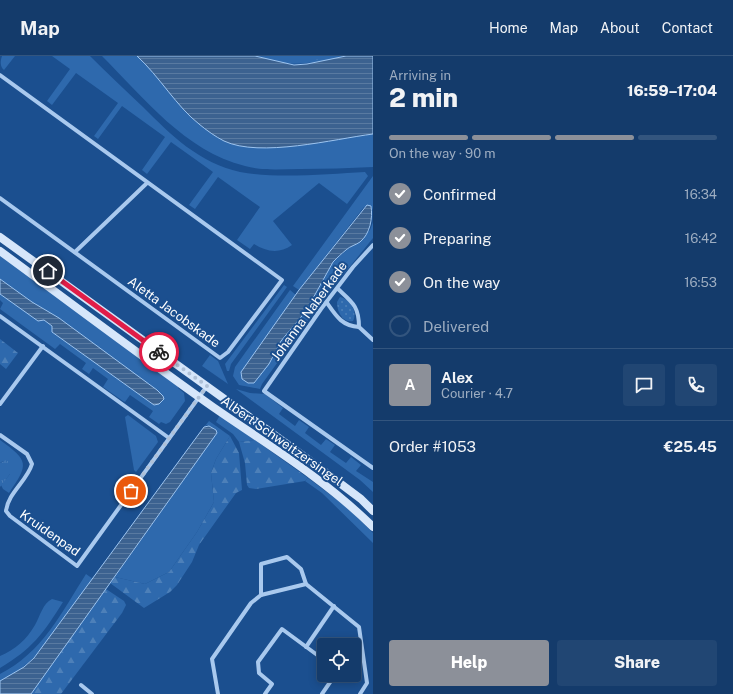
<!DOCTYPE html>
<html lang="en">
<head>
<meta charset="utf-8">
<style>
	:root { --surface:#143b6b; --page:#214673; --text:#f1f3f6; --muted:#9dadc1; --line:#33557e; --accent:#8c9099 }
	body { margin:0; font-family:"Public Sans",sans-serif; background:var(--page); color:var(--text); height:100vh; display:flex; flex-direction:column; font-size:15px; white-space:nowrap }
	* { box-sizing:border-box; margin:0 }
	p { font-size:13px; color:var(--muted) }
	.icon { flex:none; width:22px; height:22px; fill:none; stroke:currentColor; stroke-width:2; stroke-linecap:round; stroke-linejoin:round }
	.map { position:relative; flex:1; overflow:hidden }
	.side { display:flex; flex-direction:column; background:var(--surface); width:360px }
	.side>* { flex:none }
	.fabs { position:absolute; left:317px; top:582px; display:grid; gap:8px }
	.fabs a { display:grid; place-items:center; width:44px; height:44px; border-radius:4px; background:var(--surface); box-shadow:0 2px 10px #0003,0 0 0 1px var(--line); font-size:20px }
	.pin { position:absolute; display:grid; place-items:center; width:34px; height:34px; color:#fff; margin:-17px; border:2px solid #fff; border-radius:50%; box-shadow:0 1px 4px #0007 }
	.courier { position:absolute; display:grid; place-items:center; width:40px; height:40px; margin:-20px; border:3px solid #e11d48; border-radius:50%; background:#fff; color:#222; box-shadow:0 1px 5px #0007 }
	.overview em { font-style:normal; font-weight:800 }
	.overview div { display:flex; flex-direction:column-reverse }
	.overview { display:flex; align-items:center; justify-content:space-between; height:68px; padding:0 16px }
	h1 { font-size:26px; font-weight:800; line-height:30px }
	.bar { display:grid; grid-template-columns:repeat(4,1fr); gap:6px 4px; align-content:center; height:48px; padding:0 16px }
	.bar i { height:5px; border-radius:3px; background:var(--line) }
	.bar .active { background:var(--accent) }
	.bar p { grid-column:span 4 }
	.line { display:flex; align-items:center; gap:10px; padding:0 16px; border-top:1px solid var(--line) }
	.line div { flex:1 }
	.round { display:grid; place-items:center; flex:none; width:42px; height:42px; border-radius:4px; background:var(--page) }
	ol { padding:0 16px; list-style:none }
	li { display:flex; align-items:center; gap:12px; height:44px }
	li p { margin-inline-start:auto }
	li .icon { padding:4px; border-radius:50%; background:var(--accent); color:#fff; stroke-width:4 }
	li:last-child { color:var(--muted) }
	li i { width:22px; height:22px; border:2px solid var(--line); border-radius:50% }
	.primary-button { display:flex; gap:8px; margin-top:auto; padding:8px 16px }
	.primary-button a { flex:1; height:46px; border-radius:4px; background:var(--accent); color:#fff; font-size:16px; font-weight:800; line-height:46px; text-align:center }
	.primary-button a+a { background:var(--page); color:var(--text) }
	header { display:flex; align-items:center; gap:24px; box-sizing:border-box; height:56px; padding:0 20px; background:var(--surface); border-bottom:1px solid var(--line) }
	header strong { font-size:19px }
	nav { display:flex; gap:22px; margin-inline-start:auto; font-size:14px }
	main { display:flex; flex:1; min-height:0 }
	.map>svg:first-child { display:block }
</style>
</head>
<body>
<header>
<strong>Map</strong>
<nav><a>Home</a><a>Map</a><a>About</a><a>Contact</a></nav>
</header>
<main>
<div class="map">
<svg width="373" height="638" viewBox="0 0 373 638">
	<defs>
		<pattern id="forest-firs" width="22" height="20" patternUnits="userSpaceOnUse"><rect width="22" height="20" fill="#2e69ad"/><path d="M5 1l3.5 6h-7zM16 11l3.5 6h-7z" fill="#4d80b9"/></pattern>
		<pattern id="park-tufts" width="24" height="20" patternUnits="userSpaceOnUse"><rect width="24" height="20" fill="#2e69ad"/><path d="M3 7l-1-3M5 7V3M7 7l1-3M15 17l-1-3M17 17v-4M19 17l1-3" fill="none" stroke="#4d80b9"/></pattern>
		<pattern id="garden-dots" width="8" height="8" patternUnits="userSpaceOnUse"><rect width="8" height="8" fill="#2e69ad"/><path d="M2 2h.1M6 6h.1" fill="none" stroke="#4d80b9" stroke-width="1.8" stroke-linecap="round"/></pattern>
		<pattern id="water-rules" width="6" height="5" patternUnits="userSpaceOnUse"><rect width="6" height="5" fill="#3c6290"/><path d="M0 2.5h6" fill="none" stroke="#597aa1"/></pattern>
	</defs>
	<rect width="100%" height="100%" fill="#1b4f8f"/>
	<g fill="#2e69ad">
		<path d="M2,0H15L4,14C0,11 0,5 2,0Z"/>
		<path d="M52,0H90C107,17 125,34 143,51C171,79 199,107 240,116C275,123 329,118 365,116L368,120L347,148L319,127L273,165L292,189C279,198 267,196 254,188L250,193L237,184L260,151L218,121L195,153L189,149L213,116L171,86L147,118L142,114L165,81L122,50L98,83L94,80L118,47L76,17L52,49L47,45L70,13Z"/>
		<path d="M102,0H137L151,12L198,67L284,91L373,78V111C349,112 324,113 300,113C281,113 263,115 245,110C185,95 144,42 102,0Z"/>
		<path d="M255,0H346C315,7 285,13 255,0Z"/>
		<path d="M373,120V154L371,150L364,151L299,234L293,230Z"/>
		<path d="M373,166V182L319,249L313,244L333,206L370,174Z"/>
		<path d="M0,199L180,329L178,332L184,337L185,345L170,366L166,368L161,366L159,368L149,361L153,355L130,339L125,346L123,345L103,331L108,323L93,312L89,318L82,313L86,307L60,288L55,293L0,253L3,247L0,244V238L38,265L44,264L52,270V276L154,349L163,340L59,262L32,246L0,223Z"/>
		<path d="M284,229L287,231L231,308L229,315H227L225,308Z"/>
		<path d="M290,234L296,239L241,316V321L255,326L273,301L281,285L309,248L316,253L262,328L260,333L239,329L233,320L235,311Z"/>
		<path d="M210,299L218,305L228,328L202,310Z"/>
		<path d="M236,333L250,337L265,338L283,352L279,358L295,370L299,364L309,371L305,377L321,389L326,383L335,389L330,396L346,407L351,401L361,409L356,415L373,426V436L360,424Z"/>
		<path d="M128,359L156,380L158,386L136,416L134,414L125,361Z"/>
		<path d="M220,359L255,384L239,386L233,378L216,366Z"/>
		<path d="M209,365L230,380L216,403L211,417L214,446L197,476L169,516L145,528L115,521L217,377L207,369L204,371Z"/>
		<path d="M0,384C29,405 29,408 9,437L3,433L1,429L10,418L3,405L0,407Z"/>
		<path d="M308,422L348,452L373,477V487L322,437L305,425Z"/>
		<path d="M86,518L93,523C68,557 40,609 0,625V618C42,597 62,556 86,518Z"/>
		<path d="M52,543L63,546C43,578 32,593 0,612V600C15,594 27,583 35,569C40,560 43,547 52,543Z"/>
	</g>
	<g fill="url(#forest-firs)">
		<path d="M0,283L18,297L6,313L0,308Z"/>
		<path d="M230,380L239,397L242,434L236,437L199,489L192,506L177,529L170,536L144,552L110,527L115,521L145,528L169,516L197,476L214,446L211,417L216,403Z"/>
		<path d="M255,384L308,422L305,425L256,433L249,432L247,429L245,407L239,386Z"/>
		<path d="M106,533L124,545L126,549L122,557L61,638H31Z"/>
	</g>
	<g fill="url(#park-tufts)">
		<path d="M276,0H359L330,5Z"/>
		<path d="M6,404L10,407V418L0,431V407Z"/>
	</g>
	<path fill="url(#garden-dots)" d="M340,241C350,243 358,256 353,265C342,267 337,255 337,246Z"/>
	<g fill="url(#water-rules)" stroke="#9cc4f0">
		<path d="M137,0H255L294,9L307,8L346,0H373V78C334,83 260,102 224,85C216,81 206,74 199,68C177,51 159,20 137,0Z"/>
		<path d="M367,149L371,150C373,162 370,178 360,186C356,189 350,190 346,194C341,198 337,202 333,206L306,255L281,285L269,308L254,327H248L242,323L241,316L299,234Z"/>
		<path d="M0,223L32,246L59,262L157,334L163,340L164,343L159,348L154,349L52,276V270L44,264L38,265L0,238Z"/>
		<path d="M209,370L216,374L217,377L31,638H0V625L24,611L34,602L204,371Z"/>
	</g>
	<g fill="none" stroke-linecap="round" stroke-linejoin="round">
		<g stroke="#a9c9ee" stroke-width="4">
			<path d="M0,19L282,224L228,296L220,302L0,142"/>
			<path d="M373,189L353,211L321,253L264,335L373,412"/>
			<path d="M75,196L147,127"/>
			<path d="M338,233C352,246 359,250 359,271"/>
			<path d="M327,247C336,260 342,270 359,271L373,284"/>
			<path d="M0,260L169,382"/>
			<path d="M0,348L43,290"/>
			<path d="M0,379L27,398L32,408C27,425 8,437 6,455L10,460L77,510L207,330"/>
			<path d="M261,539V508L287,501L301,513L306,528"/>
			<path d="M306,591L334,550"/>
			<path d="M81,629L92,638"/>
			<path d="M218,638L212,603L251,547L261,539L306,528L359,571L367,627L360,638"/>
			<path d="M265,638L272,628L259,617L258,606L282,573L324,604"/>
			<path d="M322,638L335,619"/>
		</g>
		<g stroke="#d6e6fa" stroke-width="8">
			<path d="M0,181L309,404L361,443L373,455"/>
			<path d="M0,195C71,247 141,300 213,351C268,389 326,424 373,471"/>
		</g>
	</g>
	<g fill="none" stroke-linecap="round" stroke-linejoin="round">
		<path stroke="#afc1d8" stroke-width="4" stroke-dasharray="0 7.2" d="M131,435L207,330L159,296"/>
		<path stroke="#e11d48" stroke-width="5" d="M48,215L159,296"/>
	</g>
	<g text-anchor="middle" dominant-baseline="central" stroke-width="4" stroke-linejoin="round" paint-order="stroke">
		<g font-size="13" fill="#fff" stroke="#1b4f8f">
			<text transform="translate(309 255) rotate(-54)">Johanna Naberkade</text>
			<text transform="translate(174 256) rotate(36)">Aletta Jacobskade</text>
			<text transform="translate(282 385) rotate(35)">Albert Schweitzersingel</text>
			<text transform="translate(50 477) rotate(35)">Kruidenpad</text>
		</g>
	</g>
</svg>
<div class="fabs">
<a><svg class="icon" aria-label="locate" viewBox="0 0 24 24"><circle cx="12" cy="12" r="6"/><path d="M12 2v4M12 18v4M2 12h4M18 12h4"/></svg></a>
</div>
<div class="pin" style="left:131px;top:435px;background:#ea580c"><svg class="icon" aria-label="bag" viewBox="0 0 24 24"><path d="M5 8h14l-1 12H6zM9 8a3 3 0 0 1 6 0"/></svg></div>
<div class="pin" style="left:48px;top:215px;background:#1f2937"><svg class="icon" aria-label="home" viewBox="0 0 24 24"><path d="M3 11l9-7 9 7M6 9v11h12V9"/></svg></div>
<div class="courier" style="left:159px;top:296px"><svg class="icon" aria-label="bike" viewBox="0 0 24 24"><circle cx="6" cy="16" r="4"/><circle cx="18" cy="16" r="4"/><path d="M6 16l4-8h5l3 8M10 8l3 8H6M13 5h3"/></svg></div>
</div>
<section class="side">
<div class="overview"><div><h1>2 min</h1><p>Arriving in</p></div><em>16:59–17:04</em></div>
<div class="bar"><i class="active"></i><i class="active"></i><i class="active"></i><i></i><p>On the way · 90 m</p></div>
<ol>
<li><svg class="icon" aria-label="check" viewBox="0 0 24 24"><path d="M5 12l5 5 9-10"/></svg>Confirmed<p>16:34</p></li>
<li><svg class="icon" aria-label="check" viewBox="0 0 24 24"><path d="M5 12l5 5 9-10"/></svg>Preparing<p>16:42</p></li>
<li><svg class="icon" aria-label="check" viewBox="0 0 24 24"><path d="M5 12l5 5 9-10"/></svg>On the way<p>16:53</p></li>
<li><i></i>Delivered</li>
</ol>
<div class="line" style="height:72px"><b class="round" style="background:var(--accent);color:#fff">A</b><div><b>Alex</b><p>Courier · 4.7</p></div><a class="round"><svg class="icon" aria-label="chat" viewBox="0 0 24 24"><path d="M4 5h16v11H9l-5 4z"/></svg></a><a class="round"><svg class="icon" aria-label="phone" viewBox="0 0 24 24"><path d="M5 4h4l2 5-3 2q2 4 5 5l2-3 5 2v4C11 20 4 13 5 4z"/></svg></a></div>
<div class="line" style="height:52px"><div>Order #1053</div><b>€25.45</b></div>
<div class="primary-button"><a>Help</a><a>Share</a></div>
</section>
</main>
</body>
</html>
